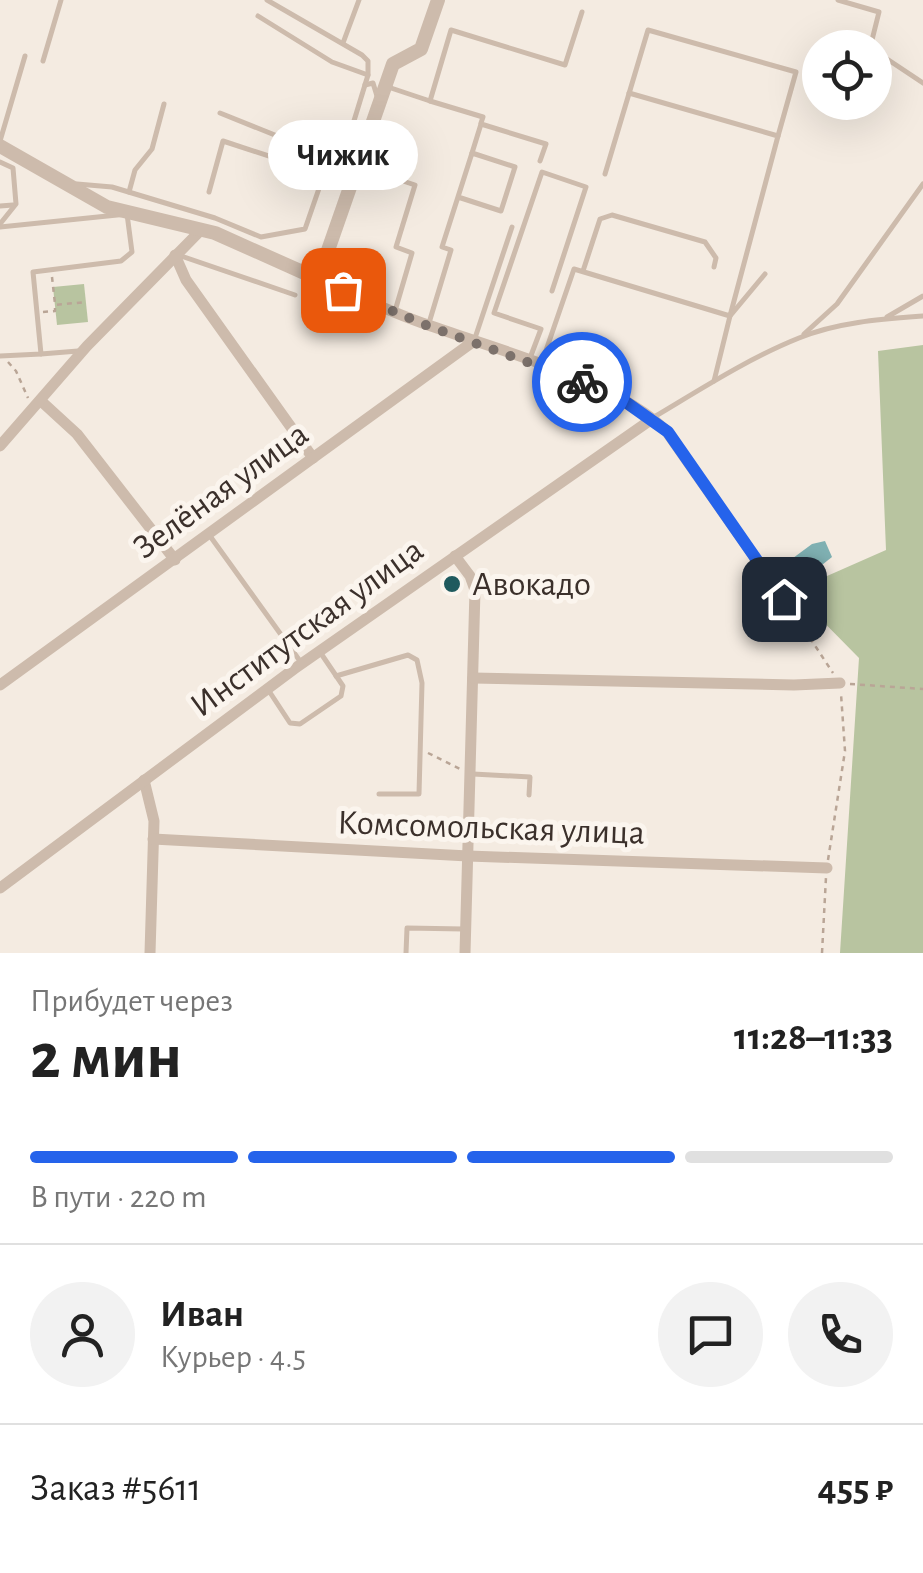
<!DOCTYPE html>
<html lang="ru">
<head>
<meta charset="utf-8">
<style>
	:root { --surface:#fff; --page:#f2f2f2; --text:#222; --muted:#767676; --line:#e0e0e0; --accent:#2563eb }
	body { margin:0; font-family:"Alegreya Sans",sans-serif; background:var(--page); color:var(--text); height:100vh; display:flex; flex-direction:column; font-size:38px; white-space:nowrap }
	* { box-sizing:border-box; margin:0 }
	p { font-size:32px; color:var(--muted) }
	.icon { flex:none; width:55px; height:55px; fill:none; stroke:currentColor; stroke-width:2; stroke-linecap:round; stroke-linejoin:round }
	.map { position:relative; height:953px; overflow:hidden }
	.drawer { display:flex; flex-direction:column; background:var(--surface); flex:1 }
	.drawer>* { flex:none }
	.fabs { position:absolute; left:802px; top:30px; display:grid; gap:20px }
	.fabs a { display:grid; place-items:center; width:90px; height:90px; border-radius:50%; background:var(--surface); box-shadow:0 10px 40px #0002; font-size:50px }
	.pin { position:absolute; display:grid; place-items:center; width:85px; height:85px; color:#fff; margin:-42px; border-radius:20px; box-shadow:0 5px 15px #0006 }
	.courier { position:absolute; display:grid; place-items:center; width:100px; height:100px; margin:-50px; border:8px solid #2563eb; border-radius:50%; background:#fff; color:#222; box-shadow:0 2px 12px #0007 }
	.bubble { position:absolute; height:70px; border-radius:35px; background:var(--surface); box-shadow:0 10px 40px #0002; font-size:32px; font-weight:700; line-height:70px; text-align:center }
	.head em { font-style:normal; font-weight:700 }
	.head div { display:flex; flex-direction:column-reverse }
	.head { display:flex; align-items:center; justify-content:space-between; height:170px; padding:0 30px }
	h1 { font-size:65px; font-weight:700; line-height:75px }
	.bar { display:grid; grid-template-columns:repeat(4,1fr); gap:15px 10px; align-content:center; height:120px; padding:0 30px }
	.bar i { height:12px; border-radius:8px; background:var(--line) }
	.bar .active { background:var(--accent) }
	.bar p { grid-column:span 4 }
	.line { display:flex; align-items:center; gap:25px; padding:0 30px; border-top:2px solid var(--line) }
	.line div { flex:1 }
	.round { display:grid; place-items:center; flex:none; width:105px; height:105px; border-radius:52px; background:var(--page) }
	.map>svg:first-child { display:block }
</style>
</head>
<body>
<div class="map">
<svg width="923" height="953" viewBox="0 0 923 953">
	<rect width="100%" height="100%" fill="#f4ebe1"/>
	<g fill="#b8c4a0">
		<path d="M84,284L88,322L57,325L53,287Z"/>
		<path d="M923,345V953H840L859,658L793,591L886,550L878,351Z"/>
	</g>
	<path fill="#7fb0b2" d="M825,541L832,557L803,580L796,581L785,564L812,544Z"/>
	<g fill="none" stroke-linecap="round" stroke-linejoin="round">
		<g stroke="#b9a596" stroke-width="2.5" stroke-dasharray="5 5" stroke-linecap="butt">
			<path d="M52,277L55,304"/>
			<path d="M43,312L55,311V305L86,302"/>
			<path d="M8,362L16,371L28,398"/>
			<path d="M810,638L833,673"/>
			<path d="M850,684L923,689"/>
			<path d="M428,753L462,770"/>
			<path d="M828,860L845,751L841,694"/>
			<path d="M822,953L826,877"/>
		</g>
		<g stroke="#cdbbac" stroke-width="5">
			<path d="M267,0L362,55L368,61V75"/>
			<path d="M838,0L879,12L870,48"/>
			<path d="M258,16L332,62L368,75L342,160"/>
			<path d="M343,43L359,0"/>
			<path d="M875,51L923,83"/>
			<path d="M43,61L61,0"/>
			<path d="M365,85L373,83L377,96"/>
			<path d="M388,87L430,101L451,30L565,65L582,12"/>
			<path d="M430,101L483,117L481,123"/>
			<path d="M220,113L322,154L415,185L396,247L412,253L395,311"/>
			<path d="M0,141L25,56"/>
			<path d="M472,153L481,124L546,144L540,161"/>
			<path d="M0,162L13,168L16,204L0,224"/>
			<path d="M605,174L648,30L796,72L778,136"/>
			<path d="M77,184L112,187L215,218L261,237L305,229L324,174L223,141L209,192"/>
			<path d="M129,192L135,170L152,149L164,104"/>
			<path d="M0,206L13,205"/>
			<path d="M0,227L127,214L132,252L121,261L33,272L41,354L0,356"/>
			<path d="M178,255L295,295"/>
			<path d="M583,271L600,219L612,215L705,242L716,258L714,267"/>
			<path d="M887,317L923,296"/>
			<path d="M429,323L451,250L442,247L472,153L515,167L501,211L458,197"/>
			<path d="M804,334L837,304L923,184"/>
			<path d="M475,338L512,227"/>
			<path d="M41,354L78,351"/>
			<path d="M530,358L541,329L494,313L542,172L586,187L552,291"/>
			<path d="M542,362L574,269L730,316L778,136L629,93"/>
			<path d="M714,381L730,316L765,274"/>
			<path d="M654,417C701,389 749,358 799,338C837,322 883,319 923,316"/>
			<path d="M210,536L300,661"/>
			<path d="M336,676L408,655L417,660L422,683L419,794H379"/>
			<path d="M269,691L290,723L300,724L341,696L343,686L320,652"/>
			<path d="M473,774L530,777L529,795"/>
			<path d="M406,953L407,928L463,929"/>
		</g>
		<g stroke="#cdbbac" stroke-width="11">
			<path d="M175,255L186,280L313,458"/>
			<path d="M318,279C355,295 392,313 431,326C496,349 621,383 667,432L804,628"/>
			<path d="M41,401L77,434L175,560"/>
			<path d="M0,446L87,346L201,230"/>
			<path d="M455,556L470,576L475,590L465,953"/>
			<path d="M473,678L794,685L840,683"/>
			<path d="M0,685L474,341"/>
			<path d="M144,780L154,821L150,953"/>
			<path d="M153,839L468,856L827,868"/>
			<path d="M0,888L294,669L652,419"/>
		</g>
		<path stroke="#cdbbac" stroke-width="14" d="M0,146L107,207L215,233L318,279L393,64L421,49L438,0"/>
	</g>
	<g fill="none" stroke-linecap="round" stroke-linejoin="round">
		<path stroke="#7c716b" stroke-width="10" stroke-dasharray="0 18" d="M343,290L428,326L582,382"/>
		<path stroke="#2563eb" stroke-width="12" d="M582,382L620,398L668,432L784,599"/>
	</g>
	<circle fill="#1f5a5e" stroke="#fbf5ee" stroke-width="4" cx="452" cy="584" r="10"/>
	<g text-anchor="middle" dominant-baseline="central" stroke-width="10" stroke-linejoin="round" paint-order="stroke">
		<g font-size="35" fill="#3b302b" stroke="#fbf5ee">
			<text transform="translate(221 491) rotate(-36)">Зелёная улица</text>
			<text transform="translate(307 628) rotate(-36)">Институтская улица</text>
			<text transform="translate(491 828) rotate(2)">Комсомольская улица</text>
		</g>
		<g font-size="35" fill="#3b302b" stroke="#fbf5ee" text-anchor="start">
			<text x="472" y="584">Авокадо</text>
		</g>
	</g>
</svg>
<div class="fabs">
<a><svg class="icon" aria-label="locate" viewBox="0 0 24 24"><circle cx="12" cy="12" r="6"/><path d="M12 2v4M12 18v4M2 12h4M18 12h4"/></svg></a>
</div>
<div class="pin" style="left:343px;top:290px;background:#ea580c"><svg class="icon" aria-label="bag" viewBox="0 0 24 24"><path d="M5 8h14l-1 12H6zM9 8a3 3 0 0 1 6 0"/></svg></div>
<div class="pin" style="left:784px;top:599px;background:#1f2937"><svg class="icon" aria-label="home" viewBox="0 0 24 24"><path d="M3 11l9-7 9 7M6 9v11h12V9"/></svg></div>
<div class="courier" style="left:582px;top:382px"><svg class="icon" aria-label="bike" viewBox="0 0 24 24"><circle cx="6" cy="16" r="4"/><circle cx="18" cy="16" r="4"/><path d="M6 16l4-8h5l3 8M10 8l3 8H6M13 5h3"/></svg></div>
<div class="bubble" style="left:268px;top:120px;width:150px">Чижик</div>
</div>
<section class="drawer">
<div class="head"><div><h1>2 мин</h1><p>Прибудет через</p></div><em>11:28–11:33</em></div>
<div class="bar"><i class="active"></i><i class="active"></i><i class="active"></i><i></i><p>В пути · 220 m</p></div>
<div class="line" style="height:180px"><a class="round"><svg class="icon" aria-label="person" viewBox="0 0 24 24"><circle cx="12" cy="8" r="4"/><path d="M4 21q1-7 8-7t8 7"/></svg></a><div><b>Иван</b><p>Курьер · 4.5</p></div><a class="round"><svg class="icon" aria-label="chat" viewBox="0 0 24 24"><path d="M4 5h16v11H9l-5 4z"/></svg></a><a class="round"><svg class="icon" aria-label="phone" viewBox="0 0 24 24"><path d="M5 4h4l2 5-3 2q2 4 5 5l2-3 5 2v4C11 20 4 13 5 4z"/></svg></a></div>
<div class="line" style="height:130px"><div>Заказ #5611</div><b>455 ₽</b></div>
</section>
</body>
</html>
